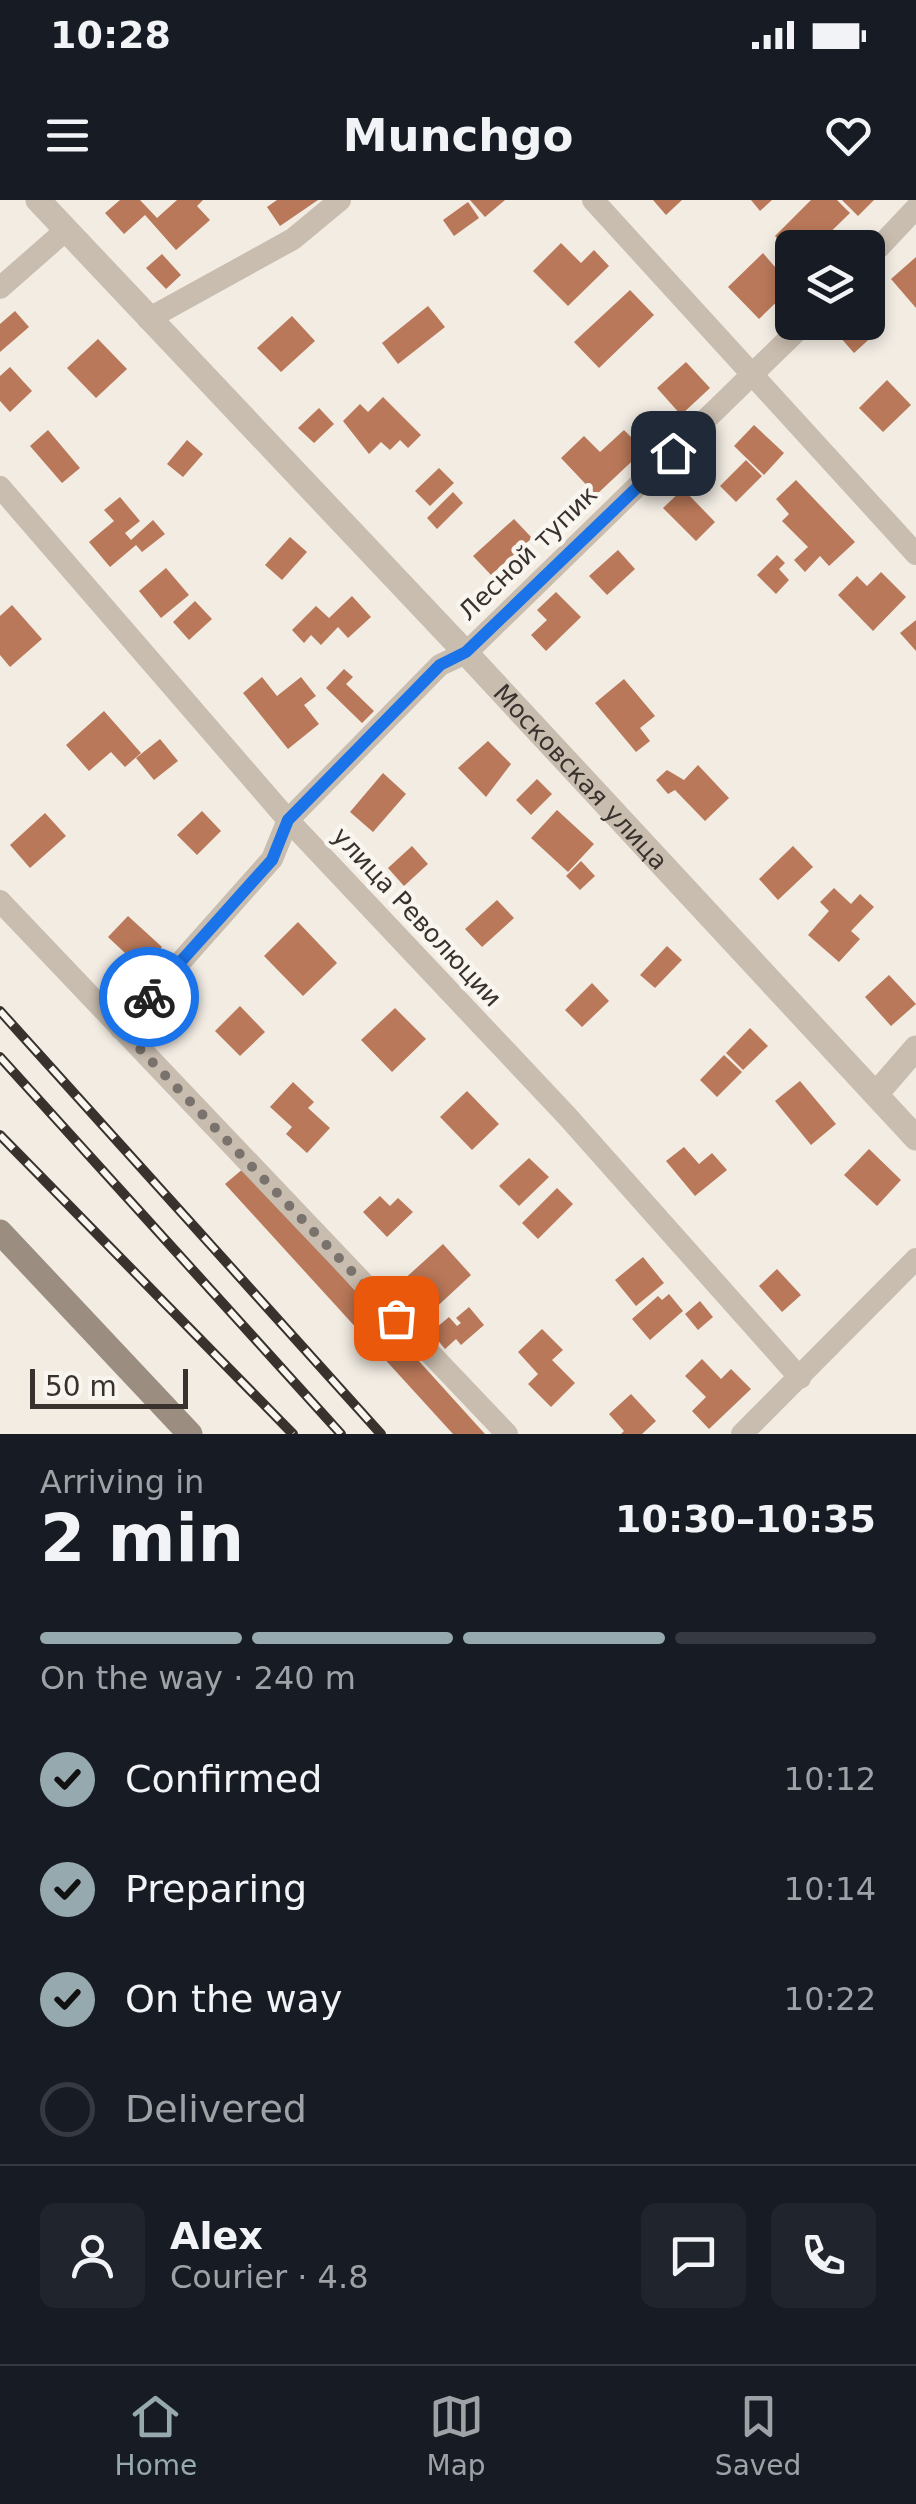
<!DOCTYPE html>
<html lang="en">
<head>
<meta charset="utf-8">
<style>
	:root { --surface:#171b24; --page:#20242c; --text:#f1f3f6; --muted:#9ea1a6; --line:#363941; --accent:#96a9ae }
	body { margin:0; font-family:"DejaVu Sans",sans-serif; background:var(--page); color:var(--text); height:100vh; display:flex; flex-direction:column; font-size:38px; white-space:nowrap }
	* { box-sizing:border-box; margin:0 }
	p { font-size:32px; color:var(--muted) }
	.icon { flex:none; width:55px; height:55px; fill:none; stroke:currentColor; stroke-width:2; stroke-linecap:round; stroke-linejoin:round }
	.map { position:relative; height:1234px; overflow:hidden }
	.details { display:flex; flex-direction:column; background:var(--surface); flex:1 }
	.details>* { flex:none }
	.controls { position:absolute; left:775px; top:30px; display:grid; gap:20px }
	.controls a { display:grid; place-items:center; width:110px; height:110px; border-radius:15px; background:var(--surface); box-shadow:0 5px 15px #0003; font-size:50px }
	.scale { position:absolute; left:30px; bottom:25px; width:158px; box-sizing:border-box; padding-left:10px; border:5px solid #39312d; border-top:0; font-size:28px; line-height:35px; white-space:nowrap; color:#39312d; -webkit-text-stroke:8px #f9f5ef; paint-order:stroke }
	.pin { position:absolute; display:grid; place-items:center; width:85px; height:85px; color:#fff; margin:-42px; border-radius:20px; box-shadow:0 5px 15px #0006 }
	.courier { position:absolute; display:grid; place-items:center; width:100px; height:100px; margin:-50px; border:8px solid #1a73e8; border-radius:50%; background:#fff; color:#222; box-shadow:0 2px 12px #0007 }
	.head em { font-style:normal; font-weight:700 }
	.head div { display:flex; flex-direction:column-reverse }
	.head { display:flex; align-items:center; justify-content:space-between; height:170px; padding:0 40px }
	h1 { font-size:65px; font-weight:700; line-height:75px }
	.bar { display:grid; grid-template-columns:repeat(4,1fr); gap:15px 10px; align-content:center; height:120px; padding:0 40px }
	.bar i { height:12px; border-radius:8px; background:var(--line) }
	.bar .active { background:var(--accent) }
	.bar p { grid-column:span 4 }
	.line { display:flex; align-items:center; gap:25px; padding:0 40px; border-top:2px solid var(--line) }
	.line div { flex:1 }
	.round { display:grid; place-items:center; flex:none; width:105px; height:105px; border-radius:15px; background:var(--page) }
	ol { padding:0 40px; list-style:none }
	li { display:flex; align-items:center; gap:30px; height:110px }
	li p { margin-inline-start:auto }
	li .icon { padding:10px; border-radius:50%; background:var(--accent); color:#111; stroke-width:4 }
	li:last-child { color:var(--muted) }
	li i { width:55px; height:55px; border:5px solid var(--line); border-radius:50% }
	.status { display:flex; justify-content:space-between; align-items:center; height:70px; padding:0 50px; background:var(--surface); direction:ltr }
	.status svg { height:28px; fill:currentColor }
	header { display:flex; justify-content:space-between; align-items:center; height:130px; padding:0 40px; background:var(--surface); font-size:45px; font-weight:700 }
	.menu { display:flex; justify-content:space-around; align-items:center; height:140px; border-top:2px solid var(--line); background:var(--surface); font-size:28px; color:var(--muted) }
	.menu a { display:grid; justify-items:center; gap:5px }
	.menu .active { color:var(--accent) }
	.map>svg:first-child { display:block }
</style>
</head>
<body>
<div class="status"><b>10:28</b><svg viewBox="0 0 49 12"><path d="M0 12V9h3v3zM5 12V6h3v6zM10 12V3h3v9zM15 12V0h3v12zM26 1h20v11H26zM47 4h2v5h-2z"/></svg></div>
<header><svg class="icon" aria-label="menu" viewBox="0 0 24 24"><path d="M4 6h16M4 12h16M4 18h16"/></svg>Munchgo<svg class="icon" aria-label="heart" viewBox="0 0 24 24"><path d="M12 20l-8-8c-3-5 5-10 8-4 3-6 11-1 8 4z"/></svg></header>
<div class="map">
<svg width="916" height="1234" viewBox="0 0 916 1234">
	<rect width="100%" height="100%" fill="#f2ece3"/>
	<g fill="#b97859">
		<path d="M120,0H140L157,18L177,0H203L197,6L210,20L176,50L145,15L124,34L105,13Z"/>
		<path d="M277,0H318L280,26L267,7Z"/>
		<path d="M470,0H505L485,17Z"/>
		<path d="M653,0H682L666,15Z"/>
		<path d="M751,0H772L760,11Z"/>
		<path d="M811,0H837L850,13L814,48H792V54L775,36Z"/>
		<path d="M842,0H874L858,16Z"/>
		<path d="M468,2L479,18L454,36L443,20Z"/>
		<path d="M561,43L581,63L594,50L609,66L568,106L533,71Z"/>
		<path d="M763,53L792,87L759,119L728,87Z"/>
		<path d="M162,54L181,75L166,89L146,68Z"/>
		<path d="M916,57V108L891,79Z"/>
		<path d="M630,90L654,115L599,168L574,142Z"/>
		<path d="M428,106L445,127L398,164L382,143Z"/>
		<path d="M15,111L29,127L0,152V124Z"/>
		<path d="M292,116L315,141L281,172L257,148Z"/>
		<path d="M857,122H867L876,133L854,153L840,137Z"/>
		<path d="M98,139L127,169L96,198L67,168Z"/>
		<path d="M686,162L710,188L681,215L657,188Z"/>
		<path d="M10,167L32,191L10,212L0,201V176Z"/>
		<path d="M887,180L911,205L883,232L859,208Z"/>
		<path d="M383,197L421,235L408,248L400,240L390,250L381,242L369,254L343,221L360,204L368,212Z"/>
		<path d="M319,208L334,224L314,243L298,228Z"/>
		<path d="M754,225L784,253L764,275L734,246Z"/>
		<path d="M48,230L80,268L62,283L30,246Z"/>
		<path d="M624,230L644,250L596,295L561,258L584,236L600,252Z"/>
		<path d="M187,240L203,254L183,277L167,264Z"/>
		<path d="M746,260L762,276L736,302L720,286Z"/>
		<path d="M439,268L454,283L430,306L415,291Z"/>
		<path d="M796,280L855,342L829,366L820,356L805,372L794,360L808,347L782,321L789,314L776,299Z"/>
		<path d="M683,289L715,322L696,341L663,308Z"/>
		<path d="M453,292L463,303L437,329L427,318Z"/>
		<path d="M120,297L140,321L125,333L131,340L153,320L165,334L142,352L136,345L110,367L89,342L114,321L104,310Z"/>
		<path d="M514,319L532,338L491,375L473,356Z"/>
		<path d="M290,337L307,352L282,380L265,365Z"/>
		<path d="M618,350L635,369L607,395L589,376Z"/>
		<path d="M777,355L785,363L779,369L789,380L776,394L757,375Z"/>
		<path d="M166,368L189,395L161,418L139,391Z"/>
		<path d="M881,372L906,397L873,431L838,395L857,376L867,386Z"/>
		<path d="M556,392L581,417L546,451L531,435L547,420L537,410Z"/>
		<path d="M352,396L371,417L348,438L338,427L321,445L311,435L304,443L292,430L316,406L329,418Z"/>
		<path d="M195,401L212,419L189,440L173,422Z"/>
		<path d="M12,405L42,439L10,467L0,455V416Z"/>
		<path d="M916,420V451L900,433Z"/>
		<path d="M344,469L353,477L346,484L374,511L362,523L326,488Z"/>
		<path d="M262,477L277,496L301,477L316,496L304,505L319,524L288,549L243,493Z"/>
		<path d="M624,479L655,516L640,528L650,541L636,552L595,503Z"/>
		<path d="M104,511L141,553L125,567L111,552L89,571L66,545Z"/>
		<path d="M160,539L178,561L154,580L136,558Z"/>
		<path d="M488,541L511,564L486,597L458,568Z"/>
		<path d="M698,565L729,598L705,621L675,590L668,594L656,580L667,570L684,580Z"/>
		<path d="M383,573L406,594L373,632L350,612Z"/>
		<path d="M537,579L552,594L531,615L516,600Z"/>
		<path d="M557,610L594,644L568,672L531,638Z"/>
		<path d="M202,611L221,631L197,655L177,635Z"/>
		<path d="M45,613L66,636L30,668L10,645Z"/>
		<path d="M412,646L428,664L404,686L388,668Z"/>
		<path d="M793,646L813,667L778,700L759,679Z"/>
		<path d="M581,661L595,676L580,690L566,676Z"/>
		<path d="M834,688L851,704L860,694L874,707L851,731L860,739L839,762L808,735L829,711L820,702Z"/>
		<path d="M497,700L514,718L482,747L465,729Z"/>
		<path d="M128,716L162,747L142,769L108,737Z"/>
		<path d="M298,722L337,763L303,796L264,756Z"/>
		<path d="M667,746L682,760L655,788L640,775Z"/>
		<path d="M889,775L916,804L891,826L865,797Z"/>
		<path d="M592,783L609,801L582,827L565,810Z"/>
		<path d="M240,806L265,832L240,856L215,831Z"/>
		<path d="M395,808L426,839L392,872L361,840Z"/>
		<path d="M750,828L768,846L743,870L726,853Z"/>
		<path d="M724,855L742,872L717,897L700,880Z"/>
		<path d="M800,881L836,924L811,945L775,901Z"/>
		<path d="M293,882L314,902L308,908L330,928L307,953L286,934L292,927L270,907Z"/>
		<path d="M467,891L499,924L472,950L440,917Z"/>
		<path d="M684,947L699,964L712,953L727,970L695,996L666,961Z"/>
		<path d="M869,949L901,980L877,1006L844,975Z"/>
		<path d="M529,958L549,977L519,1006L499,986Z"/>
		<path d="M244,968L485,1234H453L225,984Z"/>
		<path d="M557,988L573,1004L538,1039L522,1023Z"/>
		<path d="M380,996L390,1006L398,998L413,1012L387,1037L363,1012Z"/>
		<path d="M443,1044L471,1075L430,1113L401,1082Z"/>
		<path d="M643,1057L664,1083L636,1106L615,1080Z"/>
		<path d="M777,1069L801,1095L782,1112L759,1086Z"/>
		<path d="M669,1094L683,1111L650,1140L632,1119L658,1096L662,1100Z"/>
		<path d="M700,1101L713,1117L698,1130L685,1114Z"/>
		<path d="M469,1107L484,1125L461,1145L456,1139L445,1149L431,1132L449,1117L457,1126L461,1123L456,1118Z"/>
		<path d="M542,1129L563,1150L552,1160L575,1183L551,1207L528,1184L538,1174L518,1152Z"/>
		<path d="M702,1159L721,1179L731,1169L751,1189L709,1229L692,1211L706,1197L685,1176Z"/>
		<path d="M631,1194L656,1221L642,1234H621L624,1231L609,1214Z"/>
	</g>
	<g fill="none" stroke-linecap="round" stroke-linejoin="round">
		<g stroke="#c9bdaf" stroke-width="22">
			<path d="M593,0L916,354"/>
			<path d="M868,59L916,8"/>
			<path d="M0,88L66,30"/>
			<path d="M148,119L293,39L340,0"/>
			<path d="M0,287L288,620L567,916L800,1178"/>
			<path d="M0,701L507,1234"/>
			<path d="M121,829L272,659L288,620L440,465L466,453L806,122"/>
			<path d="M742,1234L916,1059"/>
		</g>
		<g stroke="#c9bdaf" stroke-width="25">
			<path id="s1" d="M38,0L466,453L916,938"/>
			<path d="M877,893L916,848"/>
		</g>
		<path stroke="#9c8d81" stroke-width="25" d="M0,1032L190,1234"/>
		<g stroke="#39312d" stroke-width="10">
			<g id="rail">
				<path d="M0,811L381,1234"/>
				<path d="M0,857L341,1234"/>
				<path d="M0,935L293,1234"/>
			</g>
		</g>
		<use href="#rail" stroke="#f9f5ef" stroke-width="6" stroke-dasharray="19" stroke-linecap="butt"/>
	</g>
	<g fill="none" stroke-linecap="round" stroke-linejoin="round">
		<path stroke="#7a726d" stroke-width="10" stroke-dasharray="0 18" d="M149,797L120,828L396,1118"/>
		<path stroke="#1a73e8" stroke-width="12" d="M149,797L272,660L288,620L440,465L466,452L673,253"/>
	</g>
	<g text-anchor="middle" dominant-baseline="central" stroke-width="9" stroke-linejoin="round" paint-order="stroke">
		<g font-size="25" fill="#39312d" stroke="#f9f5ef">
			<text transform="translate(528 353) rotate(-44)">Лесной тупик</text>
			<text stroke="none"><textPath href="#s1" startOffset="792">Московская улица</textPath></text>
			<text transform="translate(417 717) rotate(47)">улица Революции</text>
		</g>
	</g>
</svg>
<div class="controls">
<a><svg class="icon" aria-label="layers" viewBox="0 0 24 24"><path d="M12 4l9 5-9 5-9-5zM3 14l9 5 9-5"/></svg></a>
</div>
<div class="scale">50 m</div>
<div class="pin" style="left:396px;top:1118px;background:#ea580c"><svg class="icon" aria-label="bag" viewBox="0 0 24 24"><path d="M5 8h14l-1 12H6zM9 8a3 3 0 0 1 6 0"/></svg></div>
<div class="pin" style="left:673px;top:253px;background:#1f2937"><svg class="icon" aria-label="home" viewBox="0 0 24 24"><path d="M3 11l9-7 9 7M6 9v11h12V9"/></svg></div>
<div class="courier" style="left:149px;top:797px"><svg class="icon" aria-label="bike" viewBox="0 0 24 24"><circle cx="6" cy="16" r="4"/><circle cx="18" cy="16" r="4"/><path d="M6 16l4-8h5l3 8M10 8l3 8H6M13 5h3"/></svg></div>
</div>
<section class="details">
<div class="head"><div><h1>2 min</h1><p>Arriving in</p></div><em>10:30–10:35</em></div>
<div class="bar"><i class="active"></i><i class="active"></i><i class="active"></i><i></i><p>On the way · 240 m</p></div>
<ol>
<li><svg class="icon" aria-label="check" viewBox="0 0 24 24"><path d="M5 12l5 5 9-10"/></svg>Confirmed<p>10:12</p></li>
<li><svg class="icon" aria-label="check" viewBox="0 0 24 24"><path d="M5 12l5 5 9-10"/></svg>Preparing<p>10:14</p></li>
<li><svg class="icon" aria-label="check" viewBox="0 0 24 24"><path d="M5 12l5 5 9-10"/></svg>On the way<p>10:22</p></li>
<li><i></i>Delivered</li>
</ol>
<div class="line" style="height:180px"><a class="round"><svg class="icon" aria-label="person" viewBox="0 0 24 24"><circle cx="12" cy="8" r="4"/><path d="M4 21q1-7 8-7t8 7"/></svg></a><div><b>Alex</b><p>Courier · 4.8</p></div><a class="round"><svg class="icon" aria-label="chat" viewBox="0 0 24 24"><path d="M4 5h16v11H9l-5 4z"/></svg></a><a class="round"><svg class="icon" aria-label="phone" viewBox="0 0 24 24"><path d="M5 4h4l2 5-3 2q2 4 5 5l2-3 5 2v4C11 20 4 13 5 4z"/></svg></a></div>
</section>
<nav class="menu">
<a class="active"><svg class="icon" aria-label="home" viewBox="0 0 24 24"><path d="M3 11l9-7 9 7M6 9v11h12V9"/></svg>Home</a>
<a><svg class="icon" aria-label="map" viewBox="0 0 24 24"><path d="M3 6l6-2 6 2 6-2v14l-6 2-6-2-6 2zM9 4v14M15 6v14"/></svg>Map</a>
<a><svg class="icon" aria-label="saved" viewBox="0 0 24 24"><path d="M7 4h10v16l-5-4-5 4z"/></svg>Saved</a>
</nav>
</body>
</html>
